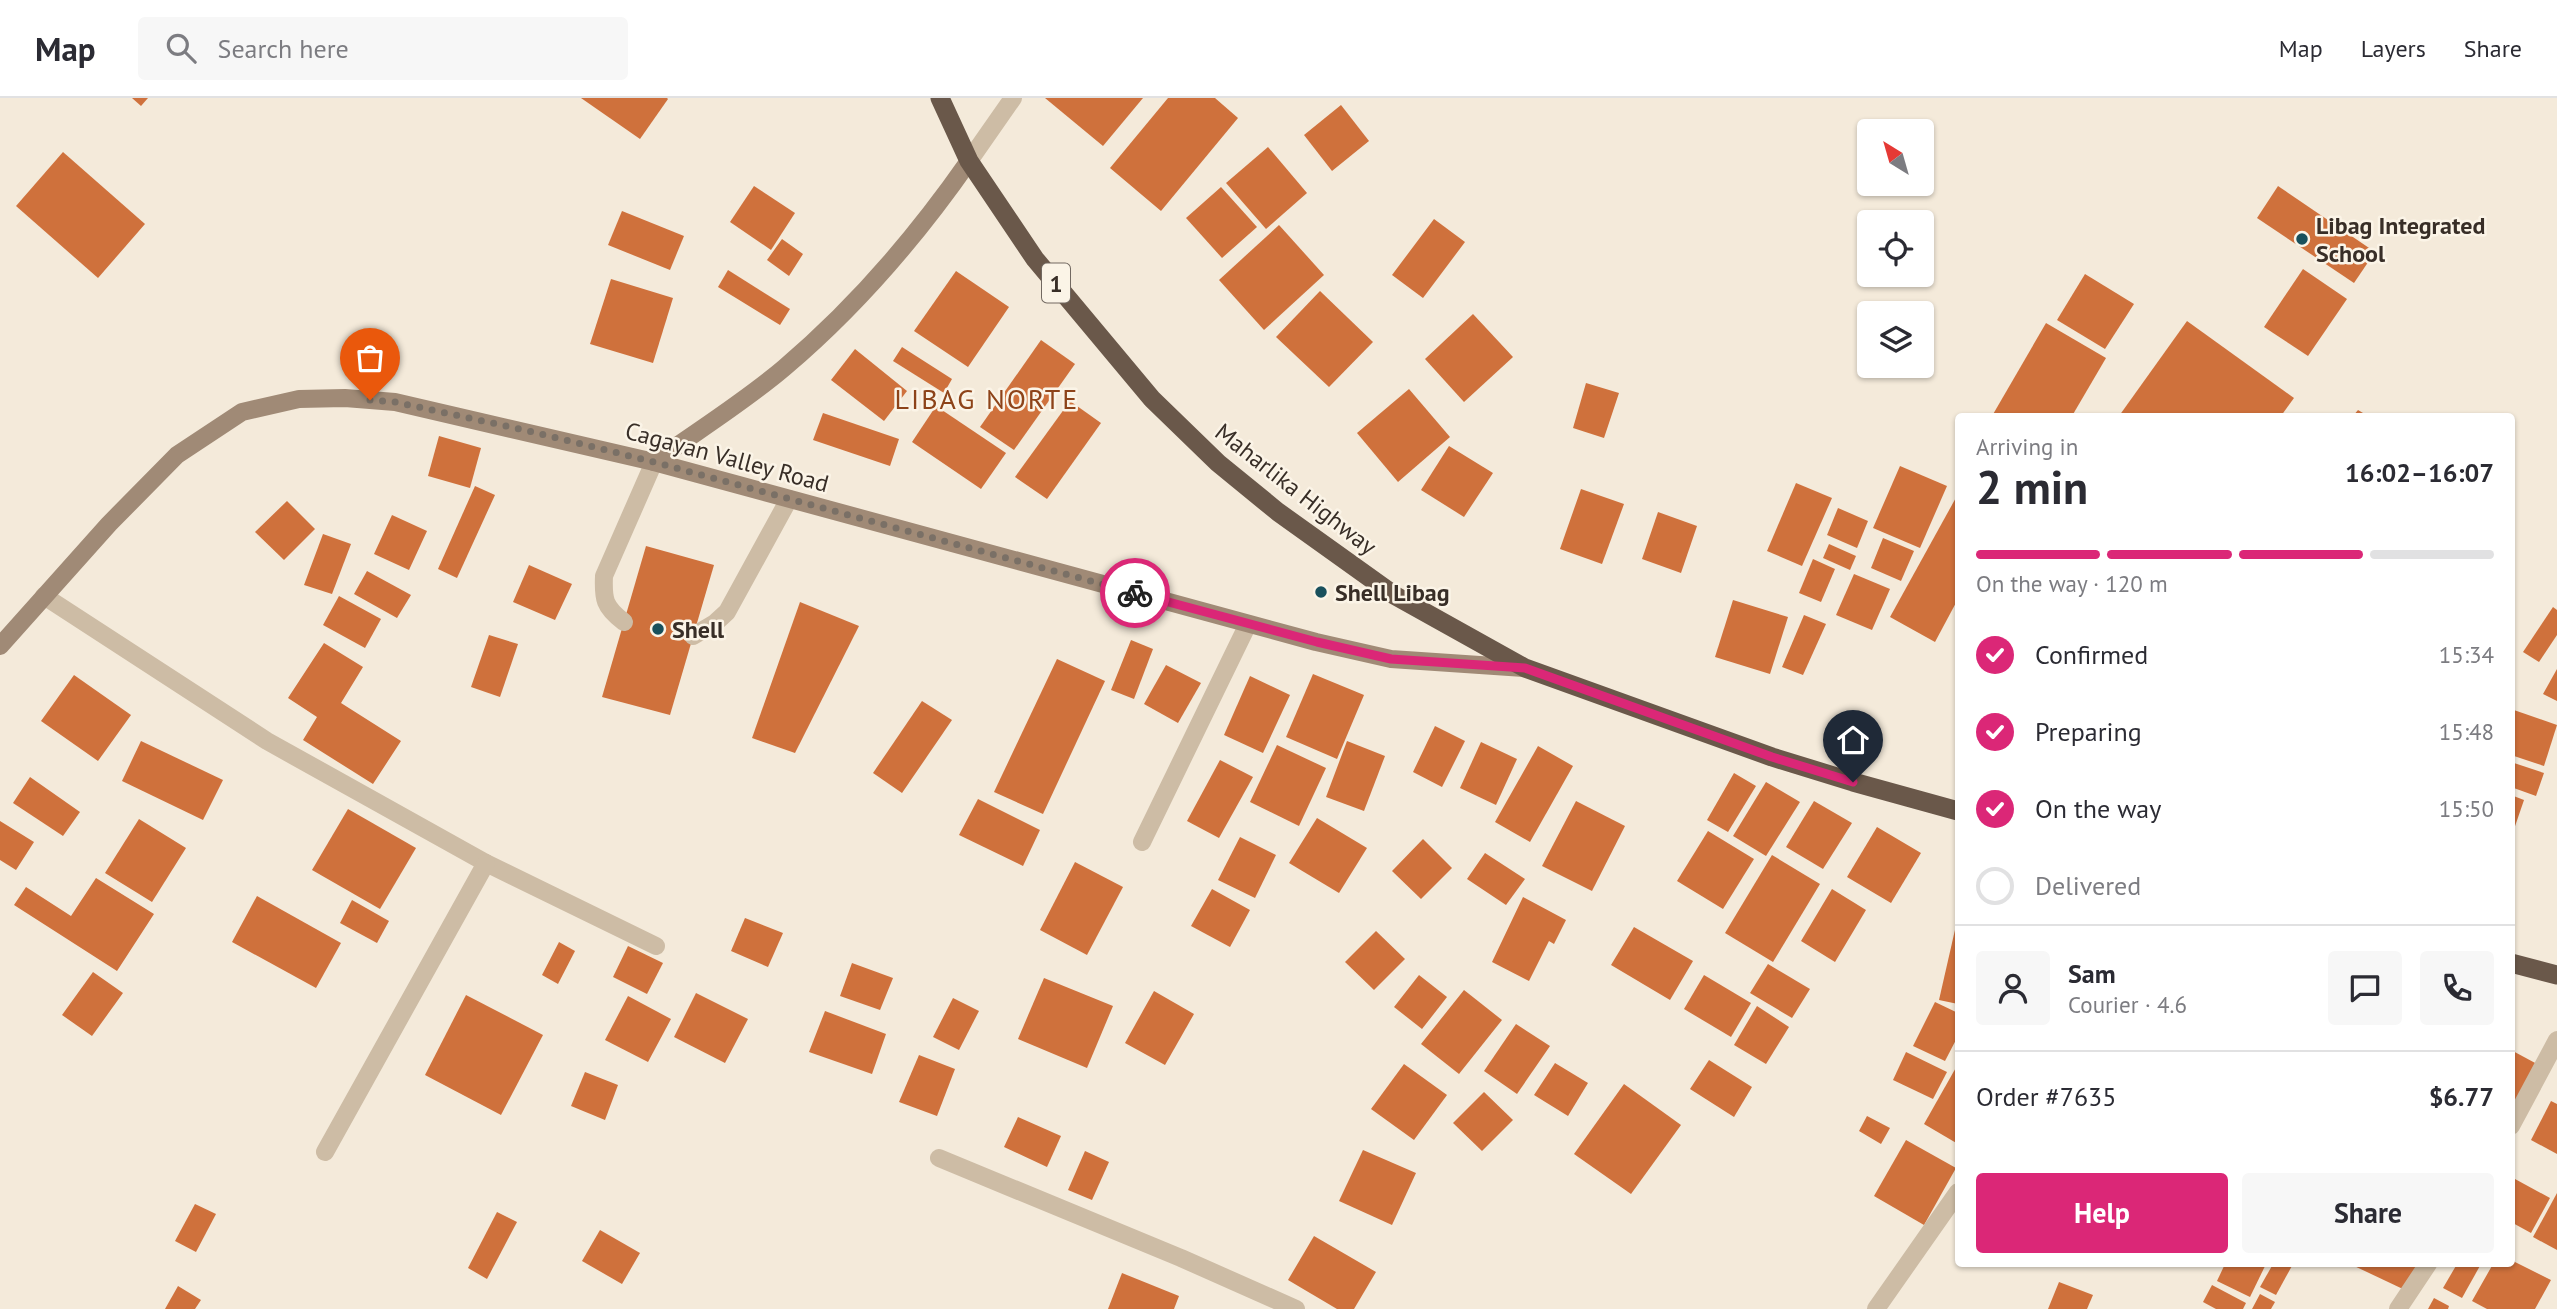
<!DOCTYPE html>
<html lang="en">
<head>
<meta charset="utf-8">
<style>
	:root { --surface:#fff; --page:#f7f7f7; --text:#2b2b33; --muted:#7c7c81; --line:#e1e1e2; --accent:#db2777 }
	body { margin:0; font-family:"PT Sans",sans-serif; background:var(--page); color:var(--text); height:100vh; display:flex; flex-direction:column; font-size:26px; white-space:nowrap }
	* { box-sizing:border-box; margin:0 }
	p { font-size:23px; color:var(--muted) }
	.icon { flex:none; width:38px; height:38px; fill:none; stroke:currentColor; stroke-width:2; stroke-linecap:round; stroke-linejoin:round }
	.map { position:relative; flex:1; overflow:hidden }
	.sheet { position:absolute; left:1955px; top:315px; width:560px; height:854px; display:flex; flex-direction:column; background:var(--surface); border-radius:7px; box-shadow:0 2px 5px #0004 }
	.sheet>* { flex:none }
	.needle { width:46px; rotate:323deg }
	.buttons { position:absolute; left:1857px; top:21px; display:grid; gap:14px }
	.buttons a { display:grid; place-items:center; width:77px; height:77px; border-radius:7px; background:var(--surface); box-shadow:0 2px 5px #0004; font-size:35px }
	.pin { position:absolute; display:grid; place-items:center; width:60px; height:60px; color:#fff; margin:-72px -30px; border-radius:50% 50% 50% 0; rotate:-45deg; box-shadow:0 0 7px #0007 }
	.pin .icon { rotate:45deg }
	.courier { position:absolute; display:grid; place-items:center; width:70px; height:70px; margin:-35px; border:5px solid #db2777; border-radius:50%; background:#fff; color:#222; box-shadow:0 2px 9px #0007 }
	.head em { font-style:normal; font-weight:700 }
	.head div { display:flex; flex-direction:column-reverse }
	.head { display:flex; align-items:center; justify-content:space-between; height:119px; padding:0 21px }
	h1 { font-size:46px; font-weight:700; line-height:52px }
	.bar { display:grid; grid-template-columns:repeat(4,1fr); gap:10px 7px; align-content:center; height:84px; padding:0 21px }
	.bar i { height:9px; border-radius:5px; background:var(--line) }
	.bar .active { background:var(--accent) }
	.bar p { grid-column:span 4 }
	.line { display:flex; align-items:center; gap:18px; padding:0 21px; border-top:2px solid var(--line) }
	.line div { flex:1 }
	.round { display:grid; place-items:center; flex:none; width:74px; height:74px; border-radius:7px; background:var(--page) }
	ol { padding:0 21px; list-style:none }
	li { display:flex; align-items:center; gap:21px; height:77px }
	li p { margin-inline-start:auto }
	li .icon { padding:7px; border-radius:50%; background:var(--accent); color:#fff; stroke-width:4 }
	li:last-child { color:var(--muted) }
	li i { width:38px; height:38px; border:4px solid var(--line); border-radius:50% }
	.button { display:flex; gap:14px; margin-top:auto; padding:14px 21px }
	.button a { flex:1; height:80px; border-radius:7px; background:var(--accent); color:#fff; font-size:28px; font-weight:700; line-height:80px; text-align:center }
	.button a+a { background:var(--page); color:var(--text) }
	header { display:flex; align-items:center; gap:42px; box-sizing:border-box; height:98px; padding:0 35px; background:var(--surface); border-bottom:2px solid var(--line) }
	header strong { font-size:33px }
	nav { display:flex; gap:38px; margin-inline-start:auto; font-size:24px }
	.search { width:490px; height:63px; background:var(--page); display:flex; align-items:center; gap:18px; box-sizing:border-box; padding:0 24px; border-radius:7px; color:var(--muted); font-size:26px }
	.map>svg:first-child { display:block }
</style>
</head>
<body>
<header>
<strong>Map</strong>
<div class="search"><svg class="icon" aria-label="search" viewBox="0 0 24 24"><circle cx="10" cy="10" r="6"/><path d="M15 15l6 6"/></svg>Search here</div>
<nav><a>Map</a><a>Layers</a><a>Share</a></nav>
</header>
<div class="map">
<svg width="2557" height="1211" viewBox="0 0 2557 1211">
	<rect width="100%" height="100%" fill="#f4eada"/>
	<g fill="#cf713c">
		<path d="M132,0H148L141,8Z"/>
		<path d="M581,0H667L668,1L640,41Z"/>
		<path d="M1045,0H1143L1103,48Z"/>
		<path d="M1168,0H1215L1238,20L1161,113L1110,70Z"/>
		<path d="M1341,7L1369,43L1332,73L1304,37Z"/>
		<path d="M1268,49L1307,95L1266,131L1226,85Z"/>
		<path d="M63,54L145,126L98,180L16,108Z"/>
		<path d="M754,88L795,115L771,152L730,124Z"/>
		<path d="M2278,88L2375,154L2354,185L2257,120Z"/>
		<path d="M1221,89L1257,129L1222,160L1186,120Z"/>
		<path d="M622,113L684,138L670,172L608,147Z"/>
		<path d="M1434,121L1465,144L1423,200L1392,177Z"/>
		<path d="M1279,127L1324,177L1264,232L1219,182Z"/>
		<path d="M782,141L803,156L789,178L767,162Z"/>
		<path d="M2303,171L2347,201L2308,258L2264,229Z"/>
		<path d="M728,172L790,211L780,227L718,189Z"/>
		<path d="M956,173L1009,209L968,269L914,233Z"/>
		<path d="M2085,176L2134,206L2105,251L2057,222Z"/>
		<path d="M611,181L673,200L653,265L590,246Z"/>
		<path d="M1320,193L1373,244L1329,289L1276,239Z"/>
		<path d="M1473,216L1513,259L1464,304L1425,261Z"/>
		<path d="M2187,223L2294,300L2281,318H2119Z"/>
		<path d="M2046,225L2106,260L2072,318H1992Z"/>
		<path d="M1041,242L1075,266L1014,352L980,329Z"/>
		<path d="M902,249L952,281L944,295L893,263Z"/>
		<path d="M855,251L907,293L884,323L831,282Z"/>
		<path d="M1586,285L1619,295L1604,340L1573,330Z"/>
		<path d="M1409,291L1450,339L1398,384L1357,335Z"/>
		<path d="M1070,303L1101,325L1047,401L1015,379Z"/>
		<path d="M936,308L1006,355L981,391L912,344Z"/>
		<path d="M2358,312L2368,318H2353Z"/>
		<path d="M823,315L899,341L890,368L813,342Z"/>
		<path d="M439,338L481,350L470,390L428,378Z"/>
		<path d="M1449,348L1493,375L1464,419L1421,392Z"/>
		<path d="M1900,368L1947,388L1920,450L1873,430Z"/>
		<path d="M1796,385L1832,400L1802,468L1767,453Z"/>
		<path d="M475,388L495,397L457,480L438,471Z"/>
		<path d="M1581,391L1624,406L1602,466L1560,451Z"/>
		<path d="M1958,396V501L1935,544L1890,519Z"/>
		<path d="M287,403L315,431L284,462L255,434Z"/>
		<path d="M1838,410L1868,423L1857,450L1827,437Z"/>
		<path d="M1658,414L1697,428L1681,475L1642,461Z"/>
		<path d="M392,417L427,433L409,472L374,456Z"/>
		<path d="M323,436L351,446L332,496L304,487Z"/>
		<path d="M1883,440L1914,453L1901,483L1871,470Z"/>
		<path d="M1829,446L1856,458L1850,472L1823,460Z"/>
		<path d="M646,448L714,467L670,617L602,599Z"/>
		<path d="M1813,461L1835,471L1821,504L1799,495Z"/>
		<path d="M529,467L572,486L555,522L513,504Z"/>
		<path d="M367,473L411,497L397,520L354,496Z"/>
		<path d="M1854,476L1890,491L1872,532L1836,517Z"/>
		<path d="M339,498L381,521L365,550L323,527Z"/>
		<path d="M1733,502L1788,519L1770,576L1715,559Z"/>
		<path d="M800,504L859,528L795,655L752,640Z"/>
		<path d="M2553,509L2557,512V537L2539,564L2523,554Z"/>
		<path d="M1804,517L1826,526L1803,577L1782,569Z"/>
		<path d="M489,537L518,546L500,599L471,589Z"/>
		<path d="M1131,542L1153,551L1134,601L1111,592Z"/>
		<path d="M324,545L363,569L341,605L401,643L373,686L303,642L317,619L288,600Z"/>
		<path d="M1057,561L1105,583L1043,716L994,694Z"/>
		<path d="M1166,567L1201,585L1178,625L1144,606Z"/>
		<path d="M2557,571V603L2543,596Z"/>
		<path d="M1313,576L1364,597L1337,661L1286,639Z"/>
		<path d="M74,577L131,617L98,663L41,623Z"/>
		<path d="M1250,578L1290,597L1263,655L1224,637Z"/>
		<path d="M922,603L952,622L902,695L873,675Z"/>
		<path d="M2511,611L2557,627L2544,668L2511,657Z"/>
		<path d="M1435,628L1465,643L1442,689L1413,674Z"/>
		<path d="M141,643L223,682L203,722L122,683Z"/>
		<path d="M1347,643L1385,658L1364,713L1326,699Z"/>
		<path d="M1481,644L1517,661L1496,707L1460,690Z"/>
		<path d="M1277,647L1326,670L1299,728L1250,704Z"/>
		<path d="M1538,648L1573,668L1530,744L1495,724Z"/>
		<path d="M1220,662L1253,679L1219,740L1187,723Z"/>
		<path d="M2511,664L2544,675L2536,698L2511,689Z"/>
		<path d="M1734,675L1756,688L1728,734L1707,722Z"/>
		<path d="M30,679L80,714L63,738L13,705Z"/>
		<path d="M1766,684L1800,704L1766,758L1733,738Z"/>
		<path d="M2511,697L2524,702L2512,737H2511Z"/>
		<path d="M978,701L1040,732L1023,768L959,737Z"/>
		<path d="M1576,703L1625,728L1592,793L1542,768Z"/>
		<path d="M1814,703L1852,725L1823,771L1786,749Z"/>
		<path d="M348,711L416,750L380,811L312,772Z"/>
		<path d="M1317,720L1367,750L1339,795L1289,765Z"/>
		<path d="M139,721L186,750L152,804L105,775Z"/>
		<path d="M0,723L34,744L16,772L0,762Z"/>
		<path d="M1877,729L1921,755L1891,805L1847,779Z"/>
		<path d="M1708,733L1754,761L1723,811L1677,783Z"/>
		<path d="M1240,739L1276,757L1255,800L1218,782Z"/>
		<path d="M1423,741L1452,770L1421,801L1392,773Z"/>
		<path d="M1485,755L1525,781L1506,807L1467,781Z"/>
		<path d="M1772,757L1820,786L1773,864L1725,835Z"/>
		<path d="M1075,764L1123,789L1087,857L1040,832Z"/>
		<path d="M96,780L154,816L117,873L14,807L26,789L71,818Z"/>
		<path d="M1212,791L1250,812L1230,849L1191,828Z"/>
		<path d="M1832,791L1866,812L1835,864L1801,843Z"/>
		<path d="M257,798L341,845L316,890L232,844Z"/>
		<path d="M1523,799L1566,822L1554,846L1549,843L1529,883L1492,864Z"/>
		<path d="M352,802L389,823L377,845L340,825Z"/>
		<path d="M745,820L783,835L768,869L731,853Z"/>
		<path d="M1957,823H1958V906L1939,902Z"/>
		<path d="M1634,829L1693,863L1670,902L1611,867Z"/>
		<path d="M1376,833L1405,861L1374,892L1345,864Z"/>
		<path d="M559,844L575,853L558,886L542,877Z"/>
		<path d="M628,848L663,865L647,896L613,879Z"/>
		<path d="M852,865L893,880L880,912L840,898Z"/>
		<path d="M1768,866L1810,891L1792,920L1750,895Z"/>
		<path d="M93,874L123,895L92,938L62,917Z"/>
		<path d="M1419,877L1447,899L1422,931L1394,909Z"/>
		<path d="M1704,877L1751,905L1731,939L1684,911Z"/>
		<path d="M1044,880L1113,908L1087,970L1018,941Z"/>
		<path d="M1464,892L1502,922L1459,976L1421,946Z"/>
		<path d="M1154,893L1194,916L1165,967L1125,945Z"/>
		<path d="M696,895L748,921L725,965L674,939Z"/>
		<path d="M466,897L543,937L501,1017L425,977Z"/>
		<path d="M628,898L671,921L648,964L605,942Z"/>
		<path d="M953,900L979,913L959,952L933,939Z"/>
		<path d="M1935,904L1958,915V938L1945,963L1913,948Z"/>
		<path d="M1757,908L1789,929L1766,966L1734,947Z"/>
		<path d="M825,913L886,936L872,976L809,954Z"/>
		<path d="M1516,926L1550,948L1517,996L1484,973Z"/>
		<path d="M2511,952L2537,966L2511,1013Z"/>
		<path d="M1906,954L1947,974L1933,1001L1893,982Z"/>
		<path d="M919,957L955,971L937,1018L899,1004Z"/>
		<path d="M1709,962L1752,989L1734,1019L1690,991Z"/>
		<path d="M1555,965L1588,985L1568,1018L1534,997Z"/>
		<path d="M1404,966L1447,997L1414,1042L1371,1011Z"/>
		<path d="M1958,966V1046L1924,1026Z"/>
		<path d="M585,974L618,987L605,1022L571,1008Z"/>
		<path d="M1624,986L1681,1027L1631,1096L1574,1056Z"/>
		<path d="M1484,994L1513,1022L1482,1053L1453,1025Z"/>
		<path d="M2551,1003L2557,1006V1056L2531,1042Z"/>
		<path d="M1867,1018L1890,1030L1881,1046L1859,1033Z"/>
		<path d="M1018,1019L1061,1038L1047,1069L1004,1049Z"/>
		<path d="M1906,1042L1956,1070L1924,1127L1874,1098Z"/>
		<path d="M1363,1052L1416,1075L1392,1127L1339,1103Z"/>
		<path d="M1085,1053L1109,1064L1092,1102L1068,1092Z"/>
		<path d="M2515,1081L2550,1100L2531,1135L2511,1124V1088Z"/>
		<path d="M2557,1095V1152L2533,1139Z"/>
		<path d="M195,1106L216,1116L196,1154L175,1143Z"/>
		<path d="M497,1114L517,1124L487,1181L468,1170Z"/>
		<path d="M600,1132L640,1155L622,1186L582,1163Z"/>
		<path d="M1314,1138L1376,1174L1354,1211H1337L1288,1182Z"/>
		<path d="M2511,1162L2551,1182L2535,1211H2487L2472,1203L2493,1166H2511Z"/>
		<path d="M2225,1166H2266L2250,1199L2217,1183Z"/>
		<path d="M2273,1166H2293L2276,1197L2260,1189Z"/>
		<path d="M2350,1166H2418L2405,1192Z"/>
		<path d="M2457,1166H2481L2462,1200L2443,1190Z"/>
		<path d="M1122,1175L1179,1198L1174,1211H1108Z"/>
		<path d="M2059,1184L2093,1197L2087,1211H2048Z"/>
		<path d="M2212,1187L2246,1205L2243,1211H2216L2203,1204Z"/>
		<path d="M178,1188L201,1202L195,1211H165Z"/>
		<path d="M2260,1196L2275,1204L2271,1211H2252Z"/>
		<path d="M2434,1200L2449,1208L2448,1211H2428Z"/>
	</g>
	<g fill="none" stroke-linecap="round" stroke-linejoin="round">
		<g stroke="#cdbca5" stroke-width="18">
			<path d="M624,524C604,509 603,501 604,478L654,364"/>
			<path d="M693,538L715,525L727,514L789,401"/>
		</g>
		<g stroke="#cdbca5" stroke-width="18">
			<path d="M969,63L1013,0"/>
			<path d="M44,498L267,643L486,765L656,848"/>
			<path d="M1142,744L1248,526"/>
			<path d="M2511,1028L2557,942"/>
			<path d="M325,1054L486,765"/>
			<path d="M939,1060L1181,1160L1296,1211"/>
			<path d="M1876,1211L1958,1094"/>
			<path d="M2398,1211L2428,1166"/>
		</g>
		<g stroke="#a08a76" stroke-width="18">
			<path d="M654,364C697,333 744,304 784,270C856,209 916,139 969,63"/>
			<path d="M0,548L109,426L177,357L242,314L299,301L345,300L395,304L654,364L1316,544L1391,561L1524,570"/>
		</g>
		<g stroke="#6a584a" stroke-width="19">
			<path d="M940,0L969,63L1035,161L1152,301L1218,365L1278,414L1394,497L1525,570L1772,659L1853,684L1958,713"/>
			<path d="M2511,865L2557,877"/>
		</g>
	</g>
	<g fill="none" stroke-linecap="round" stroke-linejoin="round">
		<path stroke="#7a7066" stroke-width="7" stroke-dasharray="0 12.6" d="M370,302L395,304L529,333L654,364L1135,495"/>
		<path stroke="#db2777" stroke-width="9" d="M1135,495L1317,544L1391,561L1525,570L1772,659L1853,684"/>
	</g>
	<g fill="#19505c" stroke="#fbf4e7" stroke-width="2.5">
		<circle cx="2302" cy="141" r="7"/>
		<circle cx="1321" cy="494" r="7"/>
		<circle cx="658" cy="531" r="7"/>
	</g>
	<g text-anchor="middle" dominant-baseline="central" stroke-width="5" stroke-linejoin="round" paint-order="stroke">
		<rect fill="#fbf4e7" stroke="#726961" stroke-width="2" x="1042" y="165.5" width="28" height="39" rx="5"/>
		<g font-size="23" font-weight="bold" fill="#382e27">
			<text x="1056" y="185">1</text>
		</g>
		<g font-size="24" font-weight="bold" fill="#382e27" stroke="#fbf4e7" text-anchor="start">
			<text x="2316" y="127">Libag Integrated<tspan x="2316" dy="28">School</tspan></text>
			<text x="1335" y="494">Shell Libag</text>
			<text x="672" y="531">Shell</text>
		</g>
		<g font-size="24" fill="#382e27" stroke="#fbf4e7">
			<text transform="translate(727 359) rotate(15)">Cagayan Valley Road</text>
			<text transform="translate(1296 391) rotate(38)">Maharlika Highway</text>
		</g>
		<g font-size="28" letter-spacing="2" fill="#8d4319" stroke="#fbf4e7">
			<text x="987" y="300">LIBAG NORTE</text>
		</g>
	</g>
</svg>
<div class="buttons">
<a><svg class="needle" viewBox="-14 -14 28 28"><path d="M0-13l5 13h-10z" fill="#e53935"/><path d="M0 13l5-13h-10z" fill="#7c7c81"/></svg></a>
<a><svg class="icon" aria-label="locate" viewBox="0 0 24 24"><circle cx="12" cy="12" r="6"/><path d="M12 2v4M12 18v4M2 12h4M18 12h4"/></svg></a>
<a><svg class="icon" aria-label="layers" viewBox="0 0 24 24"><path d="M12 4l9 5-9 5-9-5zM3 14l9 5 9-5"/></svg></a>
</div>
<div class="pin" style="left:370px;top:302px;background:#ea580c"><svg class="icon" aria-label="bag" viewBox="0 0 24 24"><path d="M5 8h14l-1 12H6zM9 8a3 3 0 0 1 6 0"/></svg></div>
<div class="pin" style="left:1853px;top:684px;background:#1f2937"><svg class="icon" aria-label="home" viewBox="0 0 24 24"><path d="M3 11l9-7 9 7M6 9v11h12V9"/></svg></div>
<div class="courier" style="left:1135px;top:495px"><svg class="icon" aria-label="bike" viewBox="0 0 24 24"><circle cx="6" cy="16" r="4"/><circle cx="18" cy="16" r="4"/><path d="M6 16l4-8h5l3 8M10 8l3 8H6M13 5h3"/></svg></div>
<section class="sheet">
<div class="head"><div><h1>2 min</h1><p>Arriving in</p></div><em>16:02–16:07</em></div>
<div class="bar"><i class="active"></i><i class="active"></i><i class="active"></i><i></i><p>On the way · 120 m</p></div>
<ol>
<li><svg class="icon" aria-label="check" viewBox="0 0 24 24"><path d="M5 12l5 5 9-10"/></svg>Confirmed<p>15:34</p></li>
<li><svg class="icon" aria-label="check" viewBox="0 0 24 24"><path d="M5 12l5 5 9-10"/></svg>Preparing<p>15:48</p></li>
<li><svg class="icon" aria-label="check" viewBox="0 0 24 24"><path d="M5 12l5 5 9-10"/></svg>On the way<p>15:50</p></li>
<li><i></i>Delivered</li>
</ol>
<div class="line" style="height:126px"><a class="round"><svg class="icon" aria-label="person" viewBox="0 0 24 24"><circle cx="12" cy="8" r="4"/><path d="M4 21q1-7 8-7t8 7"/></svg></a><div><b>Sam</b><p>Courier · 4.6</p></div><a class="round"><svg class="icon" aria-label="chat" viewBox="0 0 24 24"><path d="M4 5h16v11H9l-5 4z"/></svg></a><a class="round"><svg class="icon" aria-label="phone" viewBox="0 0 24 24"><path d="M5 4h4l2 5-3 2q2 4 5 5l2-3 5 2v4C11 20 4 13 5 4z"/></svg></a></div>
<div class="line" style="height:91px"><div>Order #7635</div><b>$6.77</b></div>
<div class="button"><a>Help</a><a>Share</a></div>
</section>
</div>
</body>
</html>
